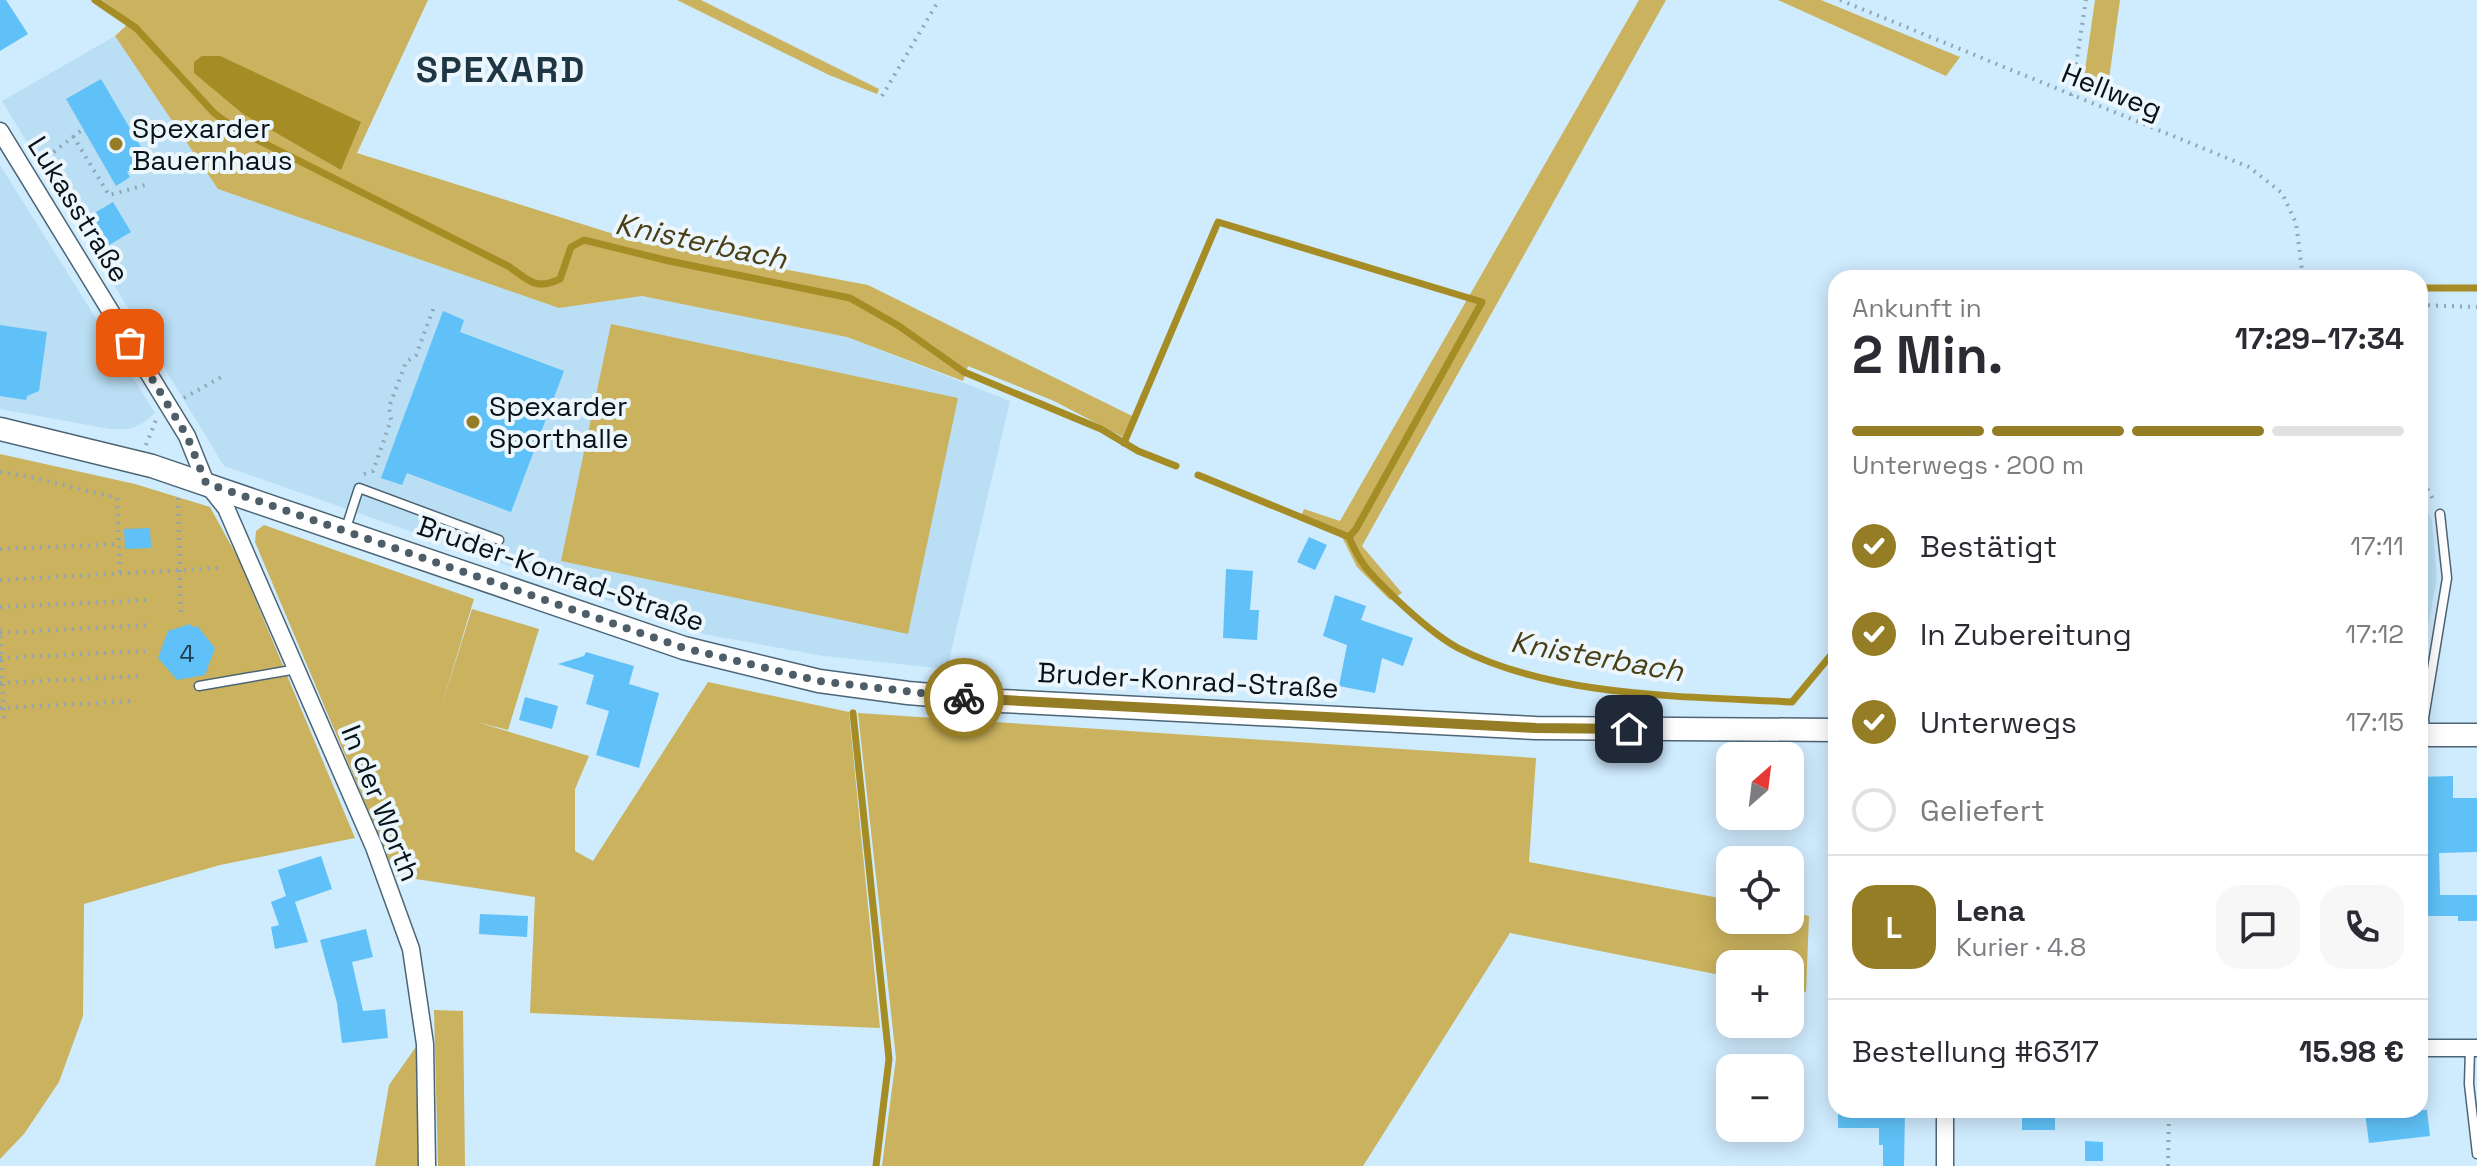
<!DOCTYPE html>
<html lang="de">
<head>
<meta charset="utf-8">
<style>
	:root { --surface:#fff; --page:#f7f7f7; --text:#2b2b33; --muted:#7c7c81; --line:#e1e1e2; --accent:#957d25 }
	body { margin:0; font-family:"Space Grotesk",sans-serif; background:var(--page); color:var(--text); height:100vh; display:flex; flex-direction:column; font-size:30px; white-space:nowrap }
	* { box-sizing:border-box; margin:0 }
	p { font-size:26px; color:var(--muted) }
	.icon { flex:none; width:44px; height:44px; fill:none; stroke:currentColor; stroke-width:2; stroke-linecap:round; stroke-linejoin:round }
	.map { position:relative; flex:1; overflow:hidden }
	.side { position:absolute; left:1828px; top:270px; width:600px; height:848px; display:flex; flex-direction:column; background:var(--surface); border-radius:24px; box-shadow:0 4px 20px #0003 }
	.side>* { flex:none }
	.needle { width:52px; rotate:28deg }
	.tools { position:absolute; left:1716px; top:742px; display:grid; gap:16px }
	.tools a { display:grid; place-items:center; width:88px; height:88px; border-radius:16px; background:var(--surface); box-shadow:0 4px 20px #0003; font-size:40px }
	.pin { position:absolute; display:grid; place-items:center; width:68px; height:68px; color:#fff; margin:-34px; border-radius:16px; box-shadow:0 4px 12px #0006 }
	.courier { position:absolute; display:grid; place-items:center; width:80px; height:80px; margin:-40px; border:6px solid #957d25; border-radius:50%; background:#fff; color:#222; box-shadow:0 2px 10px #0007 }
	.summary em { font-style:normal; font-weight:700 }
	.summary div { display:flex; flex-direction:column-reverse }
	.summary { display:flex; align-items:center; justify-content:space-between; height:136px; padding:0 24px }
	h1 { font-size:52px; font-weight:700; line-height:60px }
	.bar { display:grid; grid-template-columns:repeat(4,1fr); gap:12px 8px; align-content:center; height:96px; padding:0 24px }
	.bar i { height:10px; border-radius:6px; background:var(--line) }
	.bar .on { background:var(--accent) }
	.bar p { grid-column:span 4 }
	.line { display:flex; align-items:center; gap:20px; padding:0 24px; border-top:2px solid var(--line) }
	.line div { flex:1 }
	.round { display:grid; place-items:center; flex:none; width:84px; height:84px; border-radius:24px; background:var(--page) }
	ol { padding:0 24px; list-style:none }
	li { display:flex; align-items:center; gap:24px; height:88px }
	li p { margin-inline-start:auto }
	li .icon { padding:8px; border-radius:50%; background:var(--accent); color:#fff; stroke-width:4 }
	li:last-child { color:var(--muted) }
	li i { width:44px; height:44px; border:4px solid var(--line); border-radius:50% }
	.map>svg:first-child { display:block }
</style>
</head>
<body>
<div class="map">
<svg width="2477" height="1166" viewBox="0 0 2477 1166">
	<rect width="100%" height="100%" fill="#cfebfe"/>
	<g fill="#badef4">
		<path d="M115,36L219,189L559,308L642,296L847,337L1010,401L947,669L824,656L703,634L224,466L2,101Z"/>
		<path d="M0,165L155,413L143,423L130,429H110L0,409Z"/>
		<path d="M2420,497L2432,520L2437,579L2420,666Z"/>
	</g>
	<g fill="#cab25e">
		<path d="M102,0H428L357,153L636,241L868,285L1132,416L1123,437L1054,401L968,366L963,381L847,337L642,296L559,308L218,189L115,36L131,21Z"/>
		<path d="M677,0H701L879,89L877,94L829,75Z"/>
		<path d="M1639,0H1666L1362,546L1402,593L1390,600L1357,567L1340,533L1300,519L1304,509L1340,521Z"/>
		<path d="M1778,0H1821L1960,57L1946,76Z"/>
		<path d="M2095,0H2120L2108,86L2084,77Z"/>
		<path d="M611,324L958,398L908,634L561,561Z"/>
		<path d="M0,454L135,484L210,507L238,558L355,838L220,865L84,904L83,1016L59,1082L24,1134L0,1159Z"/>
		<path d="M264,525L474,599L440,711L472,609L539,629L508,730L477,722L589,756L575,789V851L593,861L708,682L849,712L880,1028L530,1013L535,897L396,876L255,542L256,531Z"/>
		<path d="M858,713L1536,758L1529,862L1730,900V920H1790V912L1809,916L1806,992L1790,989V964H1730V977L1510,933L1363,1166H882L896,1058Z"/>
		<path d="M434,1010L463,1011L465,1166H438Z"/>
		<path d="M416,1047L418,1166H375L389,1085Z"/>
	</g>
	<path fill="#a68c24" d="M202,56H220L361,122L341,170L243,114L194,73V62Z"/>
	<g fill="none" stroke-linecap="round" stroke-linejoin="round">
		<g stroke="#a68c24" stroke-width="7">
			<path d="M95,0L136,28L214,113L236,129L508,266C529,280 535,291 560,279L571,247L584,240L669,261L850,298L899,326L964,372L1101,429L1138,451L1176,466"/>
			<path d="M2420,288H2477"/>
			<path d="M1124,443L1218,222L1482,302L1356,529L1349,537"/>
			<path d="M1198,475L1349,537C1361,567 1373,576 1396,599C1414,616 1436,636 1458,648C1555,698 1685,696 1792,702L1836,649"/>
			<path d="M853,713L889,1059L876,1166"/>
		</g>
	</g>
	<g fill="#5fc1f7">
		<path d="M0,0H6L28,34L0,51Z"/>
		<path d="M101,79L148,159L127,172L130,177L116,186L66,99Z"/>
		<path d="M113,202L131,232L104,248L86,218Z"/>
		<path d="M443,311L464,320L460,332L564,371L511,512L407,473L402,485L381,478Z"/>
		<path d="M0,325L47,332L39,391L27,396L26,400L0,396Z"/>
		<path d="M150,528L151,548L125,549L124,529Z"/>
		<path d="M1309,537L1327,545L1315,570L1297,562Z"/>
		<path d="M1226,569L1253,571L1250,610H1259L1257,640L1223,638Z"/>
		<path d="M1335,595L1366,606L1361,620L1413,638L1403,666L1382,658L1375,693L1339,686L1347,645L1323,636Z"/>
		<path d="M190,624L192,627L197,626L215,648L205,675L177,680L158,658L168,631Z"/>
		<path d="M586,652L634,666L629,684L659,693L639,768L596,755L609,711L586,704L594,675L558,664L584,656Z"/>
		<path d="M525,697L558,706L552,729L519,720Z"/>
		<path d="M2453,776V798H2477V852L2439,853L2440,895H2477V921H2458V916H2420V777Z"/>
		<path d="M321,856L332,889L295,902L308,942L275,949L271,927L279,925L271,902L286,896L278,870Z"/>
		<path d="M480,914L528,916L527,937L479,934Z"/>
		<path d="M366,929L373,957L352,962L363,1011L385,1009L388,1038L342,1043L337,1003L320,940Z"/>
		<path d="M1838,1110H1905L1904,1166H1883V1145H1879V1128H1838Z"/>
		<rect x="2022" y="1110" width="33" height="20"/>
		<path d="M2395,1110H2427L2430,1136L2369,1143L2365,1113Z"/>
		<path d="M2085,1141L2103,1142V1161H2085Z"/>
	</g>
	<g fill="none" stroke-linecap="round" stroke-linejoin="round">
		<g stroke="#4c6575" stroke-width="11">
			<g id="service">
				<path d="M345,531L359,488L499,540"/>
				<path d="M199,686L297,669"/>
				<path d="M2425,734L2424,718L2447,578L2440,514"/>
				<path d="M2470,1049L2469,1084L2477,1154"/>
			</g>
		</g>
		<g stroke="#4c6575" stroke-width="19">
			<g id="minor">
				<path d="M0,131L187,436L206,483L226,508L374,847L411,949L425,1044L427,1166"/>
				<path d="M2420,1048H2477"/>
				<path d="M1945,1166V1110"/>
			</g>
		</g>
		<g stroke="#4c6575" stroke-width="25">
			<g id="tertiary">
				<path d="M0,429L152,466L684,648L819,681L908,693L1001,701L1536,728L1836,730"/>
				<path d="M2420,735H2477"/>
			</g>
		</g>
		<g stroke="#90a6b5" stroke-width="4" stroke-dasharray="2 6" stroke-linecap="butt">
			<path d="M1840,0L2249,167L2282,193L2296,223L2303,278"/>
			<path d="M882,96L939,0"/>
			<path d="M2071,96L2086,0"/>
			<path d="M73,136L109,195L149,184"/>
			<path d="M41,162L83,129"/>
			<path d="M2420,305L2477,307"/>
			<path d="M184,398L225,375"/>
			<path d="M146,445L156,420"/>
			<path d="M0,472L26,476L117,498L120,574"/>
			<path d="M364,474L373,471L391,420L389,407L406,362L416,355L435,304"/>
			<path d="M2420,475L2434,501"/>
			<path d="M178,498L181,615"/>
			<path d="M0,549L119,544"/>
			<path d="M0,580L219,568"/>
			<path d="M0,607L152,600"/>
			<path d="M0,628L4,721"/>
			<path d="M0,633L149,625"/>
			<path d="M0,658L145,651"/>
			<path d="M0,683L144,676"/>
			<path d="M0,708L136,701"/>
			<path d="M2168,1166L2169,1110"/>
		</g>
		<use href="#service" stroke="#fff" stroke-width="8"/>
		<use href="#minor" stroke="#fff" stroke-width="16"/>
		<use href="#tertiary" stroke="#fff" stroke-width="22"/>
	</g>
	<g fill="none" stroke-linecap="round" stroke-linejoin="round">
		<path stroke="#4e5e68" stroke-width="8" stroke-dasharray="0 14.4" d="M130,343L187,436L206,483L684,648L819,681L964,698"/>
		<path stroke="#957d25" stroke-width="10" d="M964,698L1536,728L1629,729"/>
	</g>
	<g fill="#957d25" stroke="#ebf6fd" stroke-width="3">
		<circle cx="116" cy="144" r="8"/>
		<circle cx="473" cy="422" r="8"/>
	</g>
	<g text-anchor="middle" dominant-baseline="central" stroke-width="8" stroke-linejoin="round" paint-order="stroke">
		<g font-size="24" fill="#1e3e50">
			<text x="187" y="653">4</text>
		</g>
		<g font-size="28" fill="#081218" stroke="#ebf6fd">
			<text transform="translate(2112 91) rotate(22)">Hellweg</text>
			<text transform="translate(79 209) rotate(58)">Lukasstraße</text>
			<text transform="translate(561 573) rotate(19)">Bruder-Konrad-Straße</text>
			<text transform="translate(1188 680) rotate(3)">Bruder-Konrad-Straße</text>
			<text transform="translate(381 803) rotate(68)">In der Worth</text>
		</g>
		<g font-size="28" fill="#081218" stroke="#ebf6fd" text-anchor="start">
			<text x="132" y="128">Spexarder<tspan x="132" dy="32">Bauernhaus</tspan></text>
			<text x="489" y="406">Spexarder<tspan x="489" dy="32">Sporthalle</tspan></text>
		</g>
		<g font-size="30" font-style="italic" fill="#4a3f16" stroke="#ebf6fd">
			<text transform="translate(701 241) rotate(12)">Knisterbach</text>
			<text transform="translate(1597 656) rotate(10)">Knisterbach</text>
		</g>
		<g font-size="36" font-weight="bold" letter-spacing="2" fill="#1e3644" stroke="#ebf6fd">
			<text x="501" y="70">SPEXARD</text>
		</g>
	</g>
</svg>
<div class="tools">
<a><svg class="needle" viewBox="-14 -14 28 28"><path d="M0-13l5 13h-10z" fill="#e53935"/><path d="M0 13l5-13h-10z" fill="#7c7c81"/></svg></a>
<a><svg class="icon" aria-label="locate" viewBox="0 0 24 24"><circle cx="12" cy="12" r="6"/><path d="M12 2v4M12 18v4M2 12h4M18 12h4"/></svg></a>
<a>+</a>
<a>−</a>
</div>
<div class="pin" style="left:130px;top:343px;background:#ea580c"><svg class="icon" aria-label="bag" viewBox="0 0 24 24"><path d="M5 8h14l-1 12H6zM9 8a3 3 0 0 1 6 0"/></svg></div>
<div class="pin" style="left:1629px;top:729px;background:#1f2937"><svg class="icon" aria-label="home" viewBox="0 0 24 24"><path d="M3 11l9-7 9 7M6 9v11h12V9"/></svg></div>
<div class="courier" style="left:964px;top:698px"><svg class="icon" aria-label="bike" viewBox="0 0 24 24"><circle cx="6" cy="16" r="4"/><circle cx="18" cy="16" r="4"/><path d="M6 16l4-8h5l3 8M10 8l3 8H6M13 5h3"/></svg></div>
<section class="side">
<div class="summary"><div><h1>2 Min.</h1><p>Ankunft in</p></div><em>17:29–17:34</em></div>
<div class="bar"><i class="on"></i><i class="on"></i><i class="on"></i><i></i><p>Unterwegs · 200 m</p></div>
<ol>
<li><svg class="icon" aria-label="check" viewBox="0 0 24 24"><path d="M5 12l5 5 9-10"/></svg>Bestätigt<p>17:11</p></li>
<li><svg class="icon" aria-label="check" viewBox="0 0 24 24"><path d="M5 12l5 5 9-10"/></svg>In Zubereitung<p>17:12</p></li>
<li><svg class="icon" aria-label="check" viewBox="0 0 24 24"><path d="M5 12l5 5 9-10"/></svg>Unterwegs<p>17:15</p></li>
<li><i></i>Geliefert</li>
</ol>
<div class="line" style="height:144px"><b class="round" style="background:var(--accent);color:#fff">L</b><div><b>Lena</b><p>Kurier · 4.8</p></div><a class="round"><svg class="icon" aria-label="chat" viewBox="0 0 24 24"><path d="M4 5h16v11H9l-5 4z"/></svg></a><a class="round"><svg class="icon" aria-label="phone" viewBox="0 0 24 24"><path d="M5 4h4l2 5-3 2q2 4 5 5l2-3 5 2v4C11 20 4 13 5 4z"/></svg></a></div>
<div class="line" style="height:104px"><div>Bestellung #6317</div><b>15.98 €</b></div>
</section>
</div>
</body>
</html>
